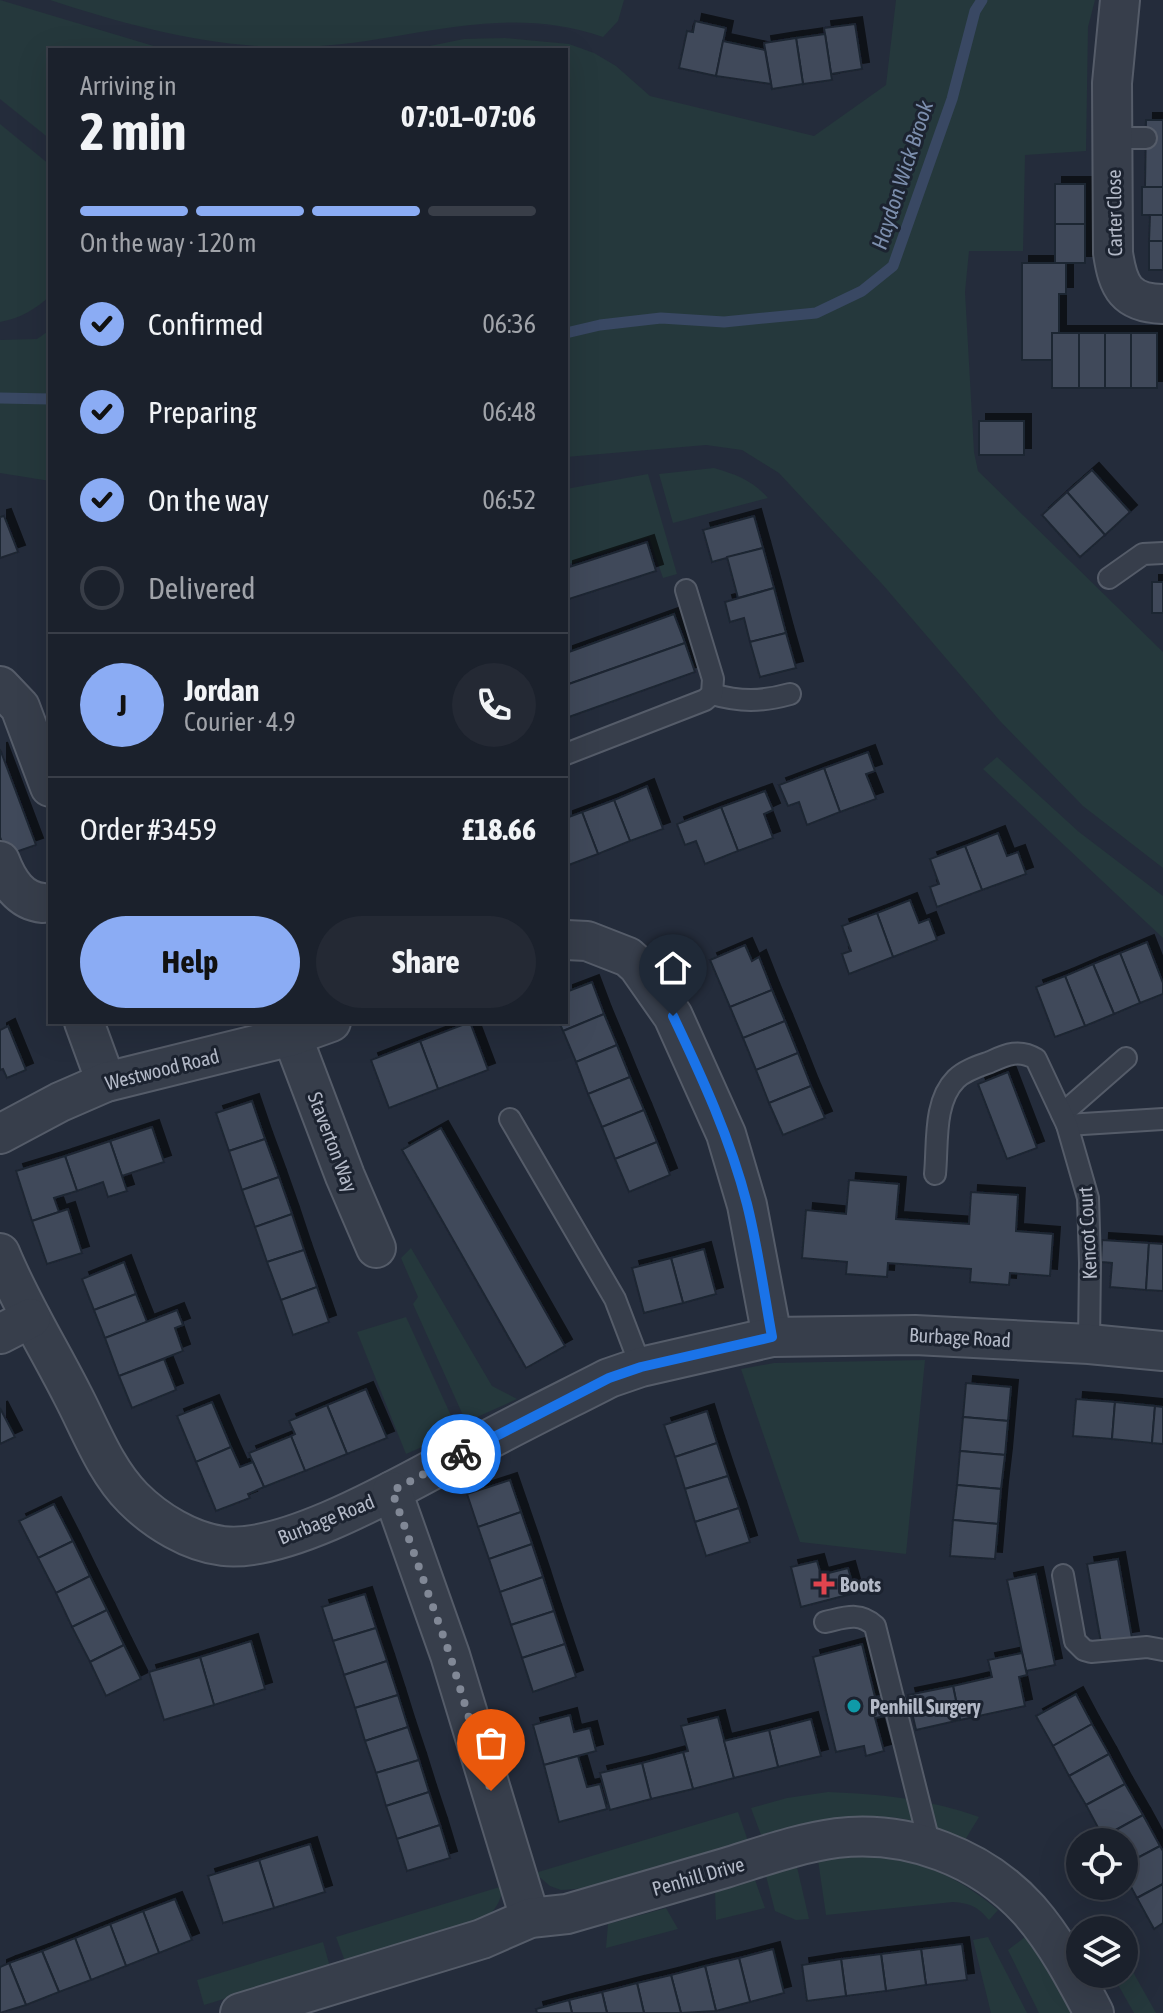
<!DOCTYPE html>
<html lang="en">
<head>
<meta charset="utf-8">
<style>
	:root { --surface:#1b212c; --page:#242934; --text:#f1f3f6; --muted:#a0a3a9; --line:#393e48; --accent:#8bacf4 }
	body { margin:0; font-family:"Asap Condensed",sans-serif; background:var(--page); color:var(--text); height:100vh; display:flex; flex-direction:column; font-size:30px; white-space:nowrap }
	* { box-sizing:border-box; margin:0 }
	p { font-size:26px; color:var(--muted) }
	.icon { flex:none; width:44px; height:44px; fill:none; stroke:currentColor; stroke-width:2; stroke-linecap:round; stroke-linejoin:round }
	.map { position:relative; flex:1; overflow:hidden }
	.sheet { position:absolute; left:48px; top:48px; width:520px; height:976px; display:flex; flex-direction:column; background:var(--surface); border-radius:0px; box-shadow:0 8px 32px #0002,0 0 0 2px var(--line) }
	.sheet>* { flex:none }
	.fabs { position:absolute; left:1066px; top:1828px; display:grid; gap:16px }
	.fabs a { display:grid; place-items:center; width:72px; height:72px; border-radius:50%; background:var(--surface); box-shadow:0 8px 32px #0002,0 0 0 2px var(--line); font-size:40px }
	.pin { position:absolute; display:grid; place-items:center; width:68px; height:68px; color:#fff; margin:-82px -34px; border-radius:50% 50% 50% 0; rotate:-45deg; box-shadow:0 0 8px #0007 }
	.pin .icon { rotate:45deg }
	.courier { position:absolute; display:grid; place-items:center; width:80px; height:80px; margin:-40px; border:6px solid #1a73e8; border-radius:50%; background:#fff; color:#222; box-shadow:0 2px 10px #0007 }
	.head em { font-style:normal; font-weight:700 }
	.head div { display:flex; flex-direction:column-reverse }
	.head { display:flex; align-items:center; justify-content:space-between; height:136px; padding:0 32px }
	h1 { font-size:52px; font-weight:700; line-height:60px }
	.bar { display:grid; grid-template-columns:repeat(4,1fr); gap:12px 8px; align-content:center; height:96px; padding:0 32px }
	.bar i { height:10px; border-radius:6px; background:var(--line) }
	.bar .current { background:var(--accent) }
	.bar p { grid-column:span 4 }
	.line { display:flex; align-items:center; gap:20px; padding:0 32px; border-top:2px solid var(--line) }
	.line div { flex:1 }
	.round { display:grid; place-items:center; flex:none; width:84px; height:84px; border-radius:42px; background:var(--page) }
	ol { padding:0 32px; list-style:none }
	li { display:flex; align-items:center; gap:24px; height:88px }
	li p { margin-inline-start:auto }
	li .icon { padding:8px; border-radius:50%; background:var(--accent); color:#111; stroke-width:4 }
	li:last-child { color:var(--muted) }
	li i { width:44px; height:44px; border:4px solid var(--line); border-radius:50% }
	.button { display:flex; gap:16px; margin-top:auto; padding:16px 32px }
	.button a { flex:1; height:92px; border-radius:48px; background:var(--accent); color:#111; font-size:32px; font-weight:700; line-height:92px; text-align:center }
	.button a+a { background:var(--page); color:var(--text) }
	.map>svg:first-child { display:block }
</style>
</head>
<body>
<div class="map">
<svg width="1163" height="2013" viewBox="0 0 1163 2013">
	<defs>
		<filter id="shadow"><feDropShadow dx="7" dy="-7" stdDeviation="0" flood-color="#0009"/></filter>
	</defs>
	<rect width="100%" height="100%" fill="#242c3b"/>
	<g fill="#25383c">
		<path d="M0,0L167,50H50V139L0,99Z"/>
		<path d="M50,0H624L618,21L603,37C497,0 405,45 299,47C215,49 129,26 50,0Z"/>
		<path d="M896,0H1095L1088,27L1086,151L1025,155L1023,251H969L965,292L974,452L978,471L1163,652V868L1083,806L1000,721L883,585L779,473L742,450L706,445L566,457V50H410L464,39L505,38L569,44L594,53L616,66L650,96L814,136L886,85Z"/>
		<path d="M0,124L50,165V296C34,310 21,318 0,322Z"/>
		<path d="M50,330V481L0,473V340L37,339Z"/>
		<path d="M714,468C737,475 752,480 768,498L673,523L659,474Z"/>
		<path d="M648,474L677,574L663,578L649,537L566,565V489Z"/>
		<path d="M997,757L1079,832L1163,896V938L983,769Z"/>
		<path d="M411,1248L492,1386L517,1399L466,1422L413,1304L418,1297L401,1258Z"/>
		<path d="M406,1317L458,1431L406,1454L357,1332Z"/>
		<path d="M925,1360L906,1554L800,1542L741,1369L774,1363Z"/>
		<path d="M828,1792C881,1794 929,1799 979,1817L965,1840C943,1832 921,1821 898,1818C851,1812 805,1822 761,1835L751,1808L787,1798Z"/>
		<path d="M738,1812L748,1841L589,1888L561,1890L550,1886L535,1873Z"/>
		<path d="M848,1856C911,1857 950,1870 998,1910L989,1920C978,1907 970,1903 953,1902L826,1915L818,1860Z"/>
		<path d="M797,1867L809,1919L796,1920L775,1911L766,1876Z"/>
		<path d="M755,1880L765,1908L716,1920L715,1891Z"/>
		<path d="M503,1886C501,1903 494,1912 480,1923L346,1964L336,1937Z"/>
		<path d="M666,1908L678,1929L606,1948L608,1924Z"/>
		<path d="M988,1937L1027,2013H991L973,1940Z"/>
		<path d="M1025,1937L1035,1949L1072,2013H1039L1008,1950Z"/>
		<path d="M323,1942L330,1967L204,2005L197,1980Z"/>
		<path d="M1124,1956L1156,2013H1134L1112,1974H1124Z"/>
	</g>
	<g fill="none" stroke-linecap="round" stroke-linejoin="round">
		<g stroke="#394863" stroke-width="11">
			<path d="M566,333L600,325L661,318L724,322L816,313L862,291L893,266L952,99L975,11L982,0"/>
			<path d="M0,398L50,399"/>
		</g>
	</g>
	<g fill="#404a5a" stroke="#1e2532" stroke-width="2" filter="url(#shadow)">
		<path d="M695,21L726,28L716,76L679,68L687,31L693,32Z"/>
		<path d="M855,24L862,69L831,74L824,28Z"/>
		<path d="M825,34L832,80L803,84L796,38Z"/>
		<path d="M796,38L803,84L772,89L764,43Z"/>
		<path d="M723,41L765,50L771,84L716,76Z"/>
		<path d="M1146,120H1163V187H1145Z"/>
		<rect x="1055" y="184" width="30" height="40"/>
		<rect x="1142" y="187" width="21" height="28"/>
		<path d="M1150,215H1163V241H1149Z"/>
		<rect x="1055" y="224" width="30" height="39"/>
		<rect x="1149" y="241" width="14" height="29"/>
		<path d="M1022,263H1066V294H1059V333H1052V360H1022Z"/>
		<rect x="1052" y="333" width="27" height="55"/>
		<rect x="1079" y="333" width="26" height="55"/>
		<rect x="1105" y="333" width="26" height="55"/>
		<rect x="1131" y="333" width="26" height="55"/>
		<rect x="979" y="421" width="45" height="34"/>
		<path d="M1092,470L1130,512L1105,535L1067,492Z"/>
		<path d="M1067,492L1105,535L1080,557L1042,515Z"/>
		<path d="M4,516L18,552L0,558V517Z"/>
		<path d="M754,516L763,548L712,562L703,530Z"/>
		<path d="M647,542L656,571L566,600V568Z"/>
		<path d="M763,548L774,588L738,598L727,557Z"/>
		<rect x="1152" y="582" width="11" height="31"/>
		<path d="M774,588L786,633L750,642L744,618L730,622L725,602Z"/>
		<path d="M674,614L685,643L566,685V653Z"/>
		<path d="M786,633L796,668L760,677L750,642Z"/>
		<path d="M685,643L695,672L566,718V685Z"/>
		<path d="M0,749L36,845L7,855L0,837Z"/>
		<path d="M868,752L875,771L866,774L876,799L840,812L824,768Z"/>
		<path d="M824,768L840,812L807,825L799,802L788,806L779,785Z"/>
		<path d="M647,786L663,829L630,841L614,800Z"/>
		<path d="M765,791L773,810L764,814L773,838L738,851L721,807Z"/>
		<path d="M614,800L630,841L598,854L582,812Z"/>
		<path d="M721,807L738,851L705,864L696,841L685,845L677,824Z"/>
		<path d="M582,812L598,854L566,866V818Z"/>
		<path d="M998,833L1007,856L1018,852L1026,874L982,890L965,846Z"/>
		<path d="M965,846L982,890L937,907L930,887L939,884L930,859Z"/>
		<path d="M910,900L919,923L929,919L937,940L893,957L877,913Z"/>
		<path d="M877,913L893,957L849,974L842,954L851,951L842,926Z"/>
		<path d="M1147,942L1163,983V994L1140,1003L1120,953Z"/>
		<path d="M745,945L752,961L759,957L772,990L730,1007L710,960Z"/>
		<path d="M1120,953L1140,1003L1114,1014L1093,964Z"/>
		<path d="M1093,964L1114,1014L1085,1026L1065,976Z"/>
		<path d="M1065,976L1085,1026L1055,1037L1036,987Z"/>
		<path d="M592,982L604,1014L563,1031L559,1022H566V992Z"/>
		<path d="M772,990L785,1021L743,1038L730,1007Z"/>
		<path d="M604,1014L617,1045L576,1062L563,1031Z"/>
		<path d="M785,1021L798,1053L756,1070L743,1038Z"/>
		<path d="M470,1022L488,1070L438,1089L420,1041Z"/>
		<path d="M8,1026L26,1070L7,1078L3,1069L0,1070V1030Z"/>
		<path d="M420,1041L438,1089L389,1108L371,1060Z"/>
		<path d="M617,1045L630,1077L588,1094L576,1062Z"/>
		<path d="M798,1053L811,1086L769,1103L756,1070Z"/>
		<path d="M1008,1072L1037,1148L1007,1159L978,1084Z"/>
		<path d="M630,1077L644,1110L602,1127L588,1094Z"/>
		<path d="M811,1086L825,1118L783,1135L769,1103Z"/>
		<path d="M252,1101L265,1139L229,1151L216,1113Z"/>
		<path d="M644,1110L657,1142L615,1159L602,1127Z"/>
		<path d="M152,1127L164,1162L122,1176L110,1141Z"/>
		<path d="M441,1128L565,1346L526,1368L402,1150Z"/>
		<path d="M265,1139L279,1177L242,1190L229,1151Z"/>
		<path d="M110,1141L127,1191L108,1197L103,1182L77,1191L65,1156Z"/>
		<path d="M657,1142L670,1175L629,1192L615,1159Z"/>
		<path d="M65,1156L77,1191L54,1198L59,1212L32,1221L16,1171Z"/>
		<path d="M279,1177L292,1214L255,1227L242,1190Z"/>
		<path d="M849,1180L899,1184L896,1219L969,1224L971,1192L1018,1195L1016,1231L1053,1234L1050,1276L1010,1273L1009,1285L970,1282L971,1269L888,1263L887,1277L846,1274L847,1262L802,1258L806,1210L846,1214Z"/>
		<path d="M68,1209L82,1253L47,1264L32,1221Z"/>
		<path d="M292,1214L304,1250L267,1262L255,1227Z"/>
		<path d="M1102,1240L1149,1243L1146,1290L1110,1287L1112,1263L1101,1262Z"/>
		<path d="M1149,1243L1163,1244V1291L1146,1290Z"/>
		<path d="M704,1249L716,1294L683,1303L671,1258Z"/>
		<path d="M304,1250L317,1287L281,1300L267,1262Z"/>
		<path d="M671,1258L683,1303L644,1313L632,1268Z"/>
		<path d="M124,1262L136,1294L94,1310L82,1279Z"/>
		<path d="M317,1287L329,1322L293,1335L281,1300Z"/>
		<path d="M136,1294L147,1322L105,1338L94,1310Z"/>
		<path d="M177,1310L183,1325L175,1328L183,1351L119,1376L105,1338Z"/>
		<path d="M164,1359L176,1390L132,1408L119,1376Z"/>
		<path d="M966,1383L1011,1387L1008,1421L963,1417Z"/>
		<path d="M366,1389L387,1438L347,1454L327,1405Z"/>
		<path d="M1076,1399L1115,1402L1112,1439L1073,1436Z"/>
		<path d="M212,1402L231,1447L196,1462L177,1416Z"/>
		<path d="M1115,1402L1155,1406L1152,1443L1112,1439Z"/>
		<path d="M327,1405L347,1454L305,1471L291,1436L295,1434L289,1421Z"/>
		<path d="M1155,1406L1163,1407V1444L1152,1443Z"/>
		<path d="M0,1408L15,1437L0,1444Z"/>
		<path d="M707,1411L717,1443L675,1457L664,1425Z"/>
		<path d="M963,1417L1008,1421L1005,1455L960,1451Z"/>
		<path d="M291,1436L305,1471L264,1487L249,1453Z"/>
		<path d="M717,1443L728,1476L685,1489L675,1457Z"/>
		<path d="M231,1447L240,1467L253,1462L264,1487L248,1494L250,1498L216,1511L196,1462Z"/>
		<path d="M960,1451L1005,1455L1001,1489L957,1485Z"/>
		<path d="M728,1476L739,1508L695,1522L685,1489Z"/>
		<path d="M510,1480L521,1512L478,1527L467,1494Z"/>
		<path d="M957,1485L1001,1489L998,1524L953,1520Z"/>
		<path d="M54,1504L73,1541L38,1558L19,1521Z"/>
		<path d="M739,1508L750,1542L706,1556L695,1522Z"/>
		<path d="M521,1512L532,1544L489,1559L478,1527Z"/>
		<path d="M953,1520L998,1524L995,1559L950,1556Z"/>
		<path d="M73,1541L90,1576L56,1593L38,1558Z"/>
		<path d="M532,1544L543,1577L500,1592L489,1559Z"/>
		<path d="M1118,1559L1132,1638L1101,1643L1087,1564Z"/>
		<path d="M817,1561L821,1575L848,1568L855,1593L801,1607L791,1567Z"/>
		<path d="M1036,1574L1055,1665L1026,1671L1007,1580Z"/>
		<path d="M90,1576L107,1610L72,1627L56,1593Z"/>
		<path d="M543,1577L554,1611L511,1625L500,1592Z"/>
		<path d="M365,1594L376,1628L333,1641L322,1607Z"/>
		<path d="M107,1610L124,1645L90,1662L72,1627Z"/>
		<path d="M554,1611L565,1644L522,1658L511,1625Z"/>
		<path d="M376,1628L387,1661L344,1675L333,1641Z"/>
		<path d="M251,1641L265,1689L214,1705L200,1657Z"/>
		<path d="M565,1644L576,1677L533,1692L522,1658Z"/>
		<path d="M862,1644L875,1697L881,1696L886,1716L875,1718L884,1751L866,1756L864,1746L836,1752L813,1657Z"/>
		<path d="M124,1645L141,1679L106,1696L90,1662Z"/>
		<path d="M1022,1653L1027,1675L1019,1677L1025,1706L960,1720L953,1686L992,1677L988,1660Z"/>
		<path d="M200,1657L214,1705L164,1720L149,1672Z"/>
		<path d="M387,1661L398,1695L355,1708L344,1675Z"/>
		<path d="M953,1686L960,1720L916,1730L908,1695Z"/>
		<path d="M1076,1694L1092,1724L1053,1746L1036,1716Z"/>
		<path d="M398,1695L408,1727L365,1741L355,1708Z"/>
		<path d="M570,1715L574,1732L590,1728L596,1751L544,1765L533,1725Z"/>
		<path d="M718,1717L734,1778L693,1789L683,1752L688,1751L681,1726Z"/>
		<path d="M811,1719L821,1756L778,1767L769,1730Z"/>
		<path d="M1092,1724L1109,1754L1069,1776L1053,1746Z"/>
		<path d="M408,1727L419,1760L376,1773L365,1741Z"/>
		<path d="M769,1730L778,1767L734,1778L724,1741Z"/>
		<path d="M683,1752L693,1789L651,1799L642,1763Z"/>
		<path d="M1109,1754L1125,1784L1086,1805L1069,1776Z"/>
		<path d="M578,1756L587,1787L600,1784L607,1809L559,1822L544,1765Z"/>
		<path d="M419,1760L429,1792L386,1806L376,1773Z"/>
		<path d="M642,1763L651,1799L610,1810L600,1773Z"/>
		<path d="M1125,1784L1143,1815L1103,1837L1086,1805Z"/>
		<path d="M429,1792L440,1825L397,1839L386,1806Z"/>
		<path d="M1143,1815L1160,1846L1124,1865V1842H1106L1103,1837Z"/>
		<path d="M440,1825L450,1858L407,1871L397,1839Z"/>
		<path d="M310,1844L325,1892L274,1908L259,1860Z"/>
		<path d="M1160,1846L1163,1851V1884L1137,1898L1124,1874V1865Z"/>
		<path d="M259,1860L274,1908L223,1923L208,1876Z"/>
		<path d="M1163,1884V1923L1154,1929L1137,1898Z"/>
		<path d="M175,1899L192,1940L159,1953L143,1911Z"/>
		<path d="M143,1911L159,1953L126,1966L110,1924Z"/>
		<path d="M110,1924L126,1966L91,1980L75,1938Z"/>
		<path d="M75,1938L91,1980L59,1992L42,1951Z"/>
		<path d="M962,1944L967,1980L926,1985L921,1949Z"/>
		<path d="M773,1949L784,1993L750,2002L739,1958Z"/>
		<path d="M921,1949L926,1985L886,1991L881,1954Z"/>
		<path d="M42,1951L59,1992L26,2005L9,1963Z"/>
		<path d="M881,1954L886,1991L846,1996L841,1959Z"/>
		<path d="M739,1958L750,2002L716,2011L705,1966Z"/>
		<path d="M841,1959L846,1996L807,2001L802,1965Z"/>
		<path d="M9,1963L26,2005L0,2013V1967Z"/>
		<path d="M705,1966L716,2011L681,2013L671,1975Z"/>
		<path d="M671,1975L681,2013H644L637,1983Z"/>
		<path d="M637,1983L644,2013H607L602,1992Z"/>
		<path d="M602,1992L607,2013H572L569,2000Z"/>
		<path d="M569,2000L572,2013H537L536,2009Z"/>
	</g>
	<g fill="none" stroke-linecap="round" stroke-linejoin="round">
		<g stroke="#555c69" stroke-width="24">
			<g id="lane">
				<path d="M1112,138H1146"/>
				<path d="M1109,578L1143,554L1163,553"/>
				<path d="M712,694C740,702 761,702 790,694"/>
				<path d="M566,754L705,700L712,694L713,679L686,590"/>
				<path d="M1062,1114L1126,1058"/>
				<path d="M510,1119L615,1299L641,1367"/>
				<path d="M1067,1125L1163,1119"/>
				<path d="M935,1174C938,1144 933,1102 956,1079C965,1070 979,1066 990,1062C1007,1054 1020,1049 1036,1059L1067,1125L1088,1198L1090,1263L1089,1344"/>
				<path d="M1063,1575L1075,1641L1084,1650L1091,1652L1147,1647L1163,1650"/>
				<path d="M825,1622C844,1618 859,1611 875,1626L930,1846"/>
			</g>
		</g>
		<g stroke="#555c69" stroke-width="42">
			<g id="street">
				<path d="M1120,0L1112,83L1113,253C1118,287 1126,303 1163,304"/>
				<path d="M0,686L20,707L50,787"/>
				<path d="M0,861C8,882 20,901 43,903"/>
				<path d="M566,940L587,941L628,957L638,966L673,1016L726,1134L747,1205L772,1337"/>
				<path d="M84,1022L106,1082"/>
				<path d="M292,1036L345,1176L376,1248"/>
				<path d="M0,1134L60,1102L106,1082L292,1036L331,1022"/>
				<path d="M0,1253C20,1302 48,1347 72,1394C90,1428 105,1470 133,1498C156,1521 190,1542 223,1546C288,1554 410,1481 469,1450C515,1425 562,1402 609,1378L641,1367L772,1337L915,1335L1089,1344L1163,1351"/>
				<path d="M0,1334L31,1318"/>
				<path d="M392,1491L450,1655L530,1918"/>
				<path d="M240,2013L482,1939L530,1918L567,1914C620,1899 672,1883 725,1868C761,1857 799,1843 837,1838C908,1830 981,1857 1029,1910C1056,1941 1075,1977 1094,2013"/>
			</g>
		</g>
		<use href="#lane" stroke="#373e4b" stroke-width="20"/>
		<use href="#street" stroke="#373e4b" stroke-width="38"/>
	</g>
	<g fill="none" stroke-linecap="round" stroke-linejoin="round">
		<path stroke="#818896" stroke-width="8" stroke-dasharray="0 14.4" d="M461,1454L392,1491L450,1655L491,1791"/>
		<path stroke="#1a73e8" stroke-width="10" d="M461,1454L609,1378L641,1367L772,1337C764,1293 758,1248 747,1204C730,1138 702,1077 673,1016"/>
	</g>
	<path fill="#e0444e" stroke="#1c2330" stroke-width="3" d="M820 1572h8v8h8v8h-8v8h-8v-8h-8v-8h8z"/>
	<circle fill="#0f9aa8" stroke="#1c2330" stroke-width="3" cx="854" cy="1706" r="8"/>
	<g text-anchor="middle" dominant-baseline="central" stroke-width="6" stroke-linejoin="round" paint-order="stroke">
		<g font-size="20" fill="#b3b9c7" stroke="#1c2330">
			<text transform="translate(1114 213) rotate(-91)">Carter Close</text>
			<text transform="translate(162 1069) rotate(-14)">Westwood Road</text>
			<text transform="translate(333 1142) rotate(69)">Staverton Way</text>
			<text transform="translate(1087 1233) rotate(-93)">Kencot Court</text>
			<text transform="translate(960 1337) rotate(3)">Burbage Road</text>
			<text transform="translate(326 1519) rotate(-22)">Burbage Road</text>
			<text transform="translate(698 1876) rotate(-16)">Penhill Drive</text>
		</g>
		<g font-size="20" font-weight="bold" fill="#b3b9c7" stroke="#1c2330" text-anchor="start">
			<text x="840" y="1584">Boots</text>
			<text x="870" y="1706">Penhill Surgery</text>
		</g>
		<g font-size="22" font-style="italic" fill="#7c8ead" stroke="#1c2330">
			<text transform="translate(902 175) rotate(-72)">Haydon Wick Brook</text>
		</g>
	</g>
</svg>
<div class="fabs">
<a><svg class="icon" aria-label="locate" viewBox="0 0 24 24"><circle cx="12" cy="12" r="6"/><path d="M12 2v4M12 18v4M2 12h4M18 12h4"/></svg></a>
<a><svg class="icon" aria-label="layers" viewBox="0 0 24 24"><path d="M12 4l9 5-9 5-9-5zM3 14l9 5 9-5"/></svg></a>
</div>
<div class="pin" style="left:491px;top:1791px;background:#ea580c"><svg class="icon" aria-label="bag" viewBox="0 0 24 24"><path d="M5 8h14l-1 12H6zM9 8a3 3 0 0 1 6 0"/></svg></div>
<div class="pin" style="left:673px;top:1016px;background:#1f2937"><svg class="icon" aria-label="home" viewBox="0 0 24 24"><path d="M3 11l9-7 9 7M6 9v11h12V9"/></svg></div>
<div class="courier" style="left:461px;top:1454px"><svg class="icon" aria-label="bike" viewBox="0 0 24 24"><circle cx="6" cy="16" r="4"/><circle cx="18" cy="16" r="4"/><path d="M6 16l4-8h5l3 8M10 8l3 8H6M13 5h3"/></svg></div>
<section class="sheet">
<div class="head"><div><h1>2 min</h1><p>Arriving in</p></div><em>07:01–07:06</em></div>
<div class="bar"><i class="current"></i><i class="current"></i><i class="current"></i><i></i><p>On the way · 120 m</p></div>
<ol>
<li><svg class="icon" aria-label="check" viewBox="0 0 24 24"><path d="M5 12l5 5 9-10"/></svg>Confirmed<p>06:36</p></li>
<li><svg class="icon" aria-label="check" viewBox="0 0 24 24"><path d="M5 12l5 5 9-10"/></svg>Preparing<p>06:48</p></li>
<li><svg class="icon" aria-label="check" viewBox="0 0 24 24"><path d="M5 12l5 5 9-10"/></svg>On the way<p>06:52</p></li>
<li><i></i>Delivered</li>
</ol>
<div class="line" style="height:144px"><b class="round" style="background:var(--accent);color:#111">J</b><div><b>Jordan</b><p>Courier · 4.9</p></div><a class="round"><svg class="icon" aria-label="phone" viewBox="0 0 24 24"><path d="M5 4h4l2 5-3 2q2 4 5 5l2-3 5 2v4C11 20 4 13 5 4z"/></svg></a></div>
<div class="line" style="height:104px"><div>Order #3459</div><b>£18.66</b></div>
<div class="button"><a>Help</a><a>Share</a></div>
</section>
</div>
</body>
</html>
